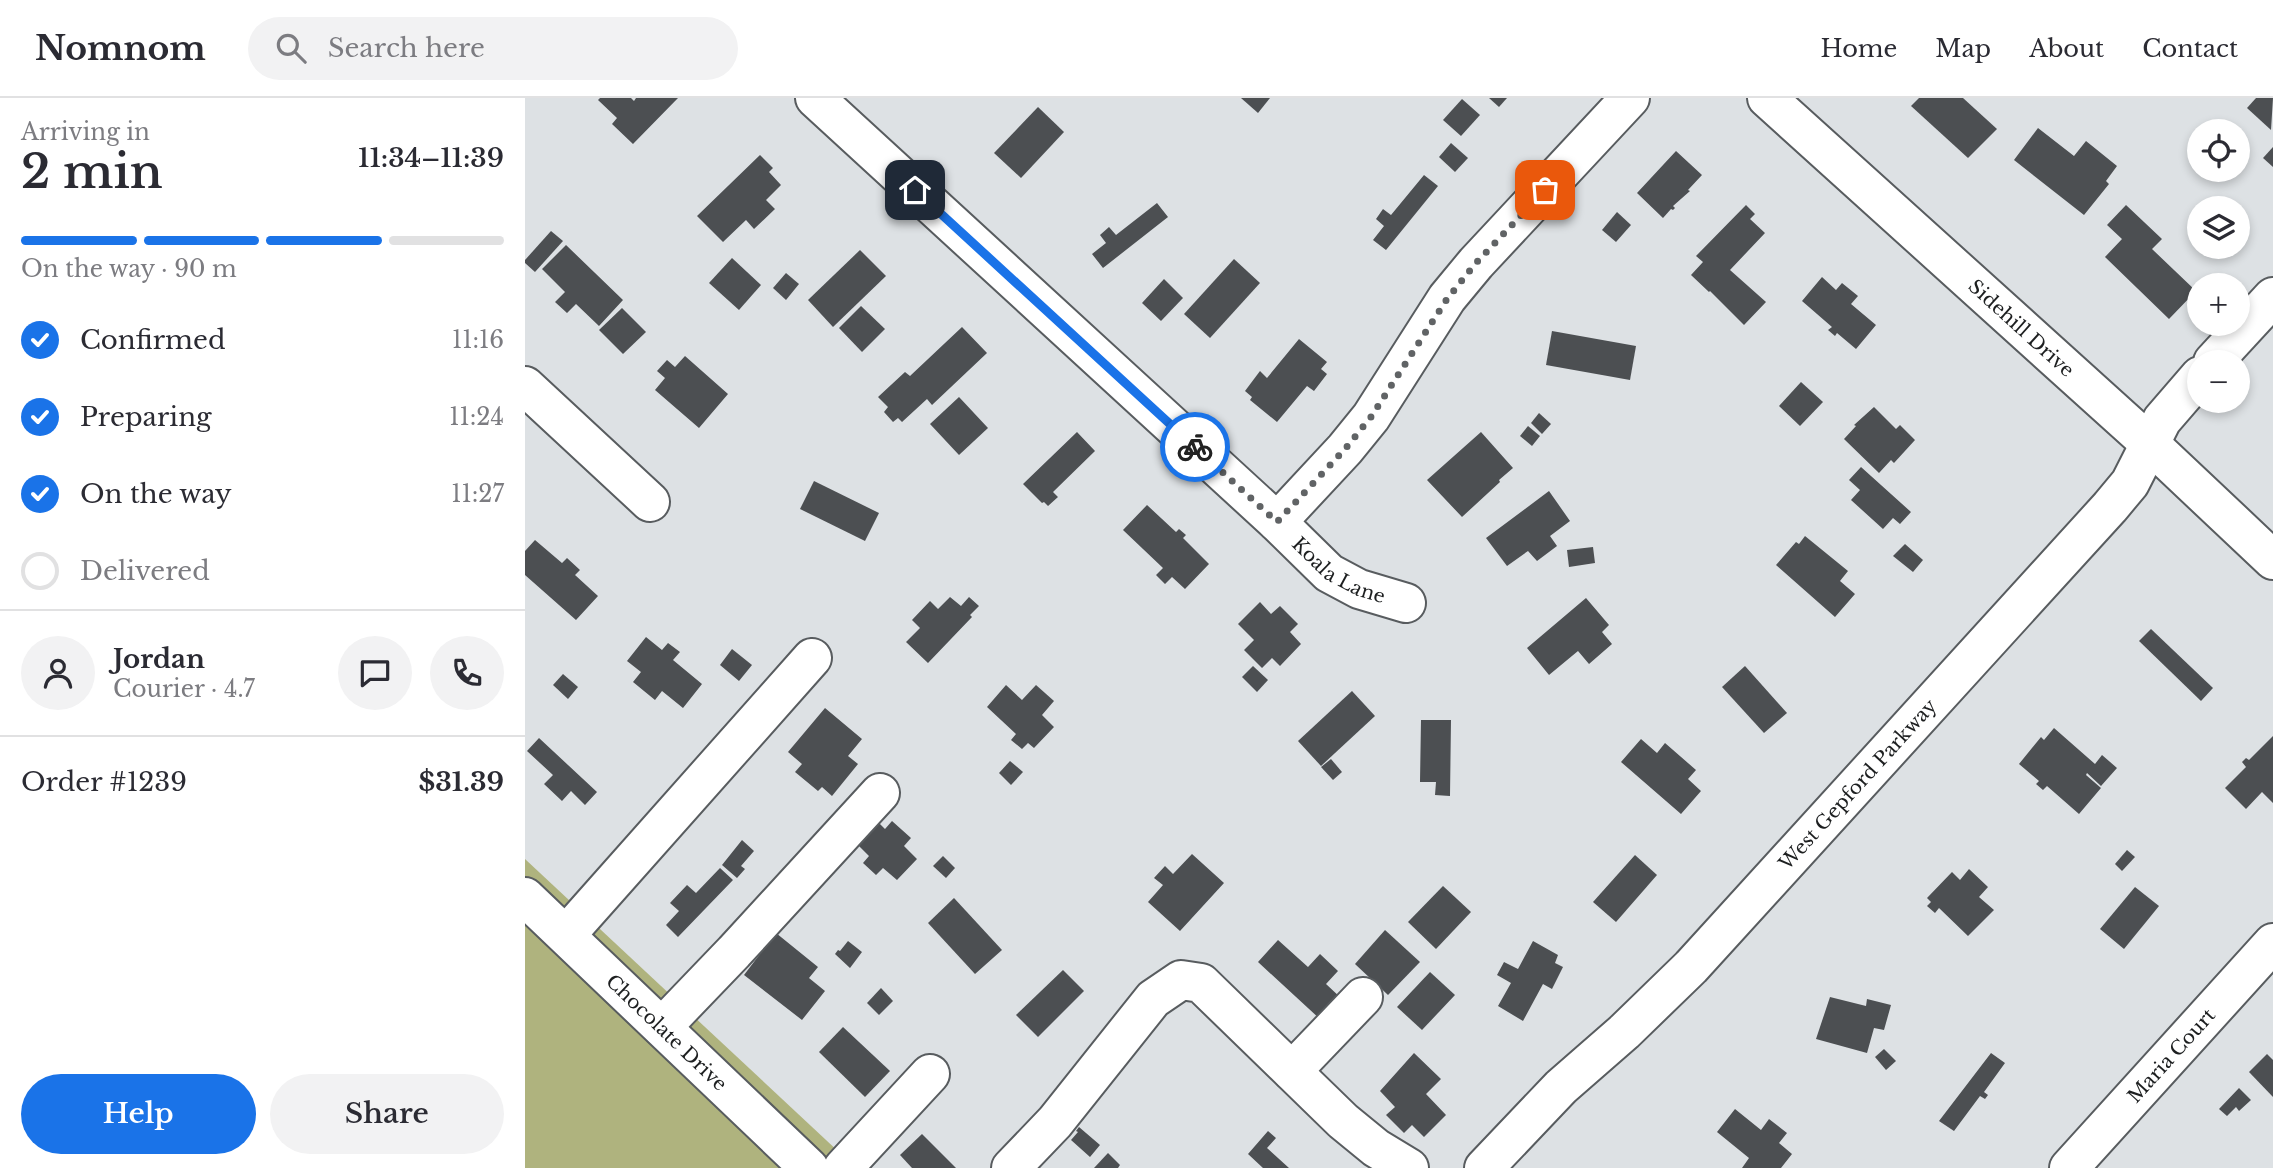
<!DOCTYPE html>
<html lang="en">
<head>
<meta charset="utf-8">
<style>
	:root { --surface:#fff; --page:#f2f2f3; --text:#2b2b33; --muted:#7c7c81; --line:#e1e1e2; --accent:#1a73e8 }
	body { margin:0; font-family:"Libre Baskerville",serif; background:var(--page); color:var(--text); height:100vh; display:flex; flex-direction:column; font-size:26px; white-space:nowrap }
	* { box-sizing:border-box; margin:0 }
	p { font-size:23px; color:var(--muted) }
	.icon { flex:none; width:38px; height:38px; fill:none; stroke:currentColor; stroke-width:2; stroke-linecap:round; stroke-linejoin:round }
	.map { position:relative; flex:1; overflow:hidden }
	.drawer { display:flex; flex-direction:column; background:var(--surface); width:525px }
	.drawer>* { flex:none }
	.fabs { position:absolute; left:1662px; top:21px; display:grid; gap:14px }
	.fabs a { display:grid; place-items:center; width:63px; height:63px; border-radius:50%; background:var(--surface); box-shadow:0 4px 10px #0003; font-size:35px }
	.pin { position:absolute; display:grid; place-items:center; width:60px; height:60px; color:#fff; margin:-30px; border-radius:14px; box-shadow:0 4px 10px #0006 }
	.courier { position:absolute; display:grid; place-items:center; width:70px; height:70px; margin:-35px; border:5px solid #1a73e8; border-radius:50%; background:#fff; color:#222; box-shadow:0 2px 9px #0007 }
	.summary em { font-style:normal; font-weight:600 }
	.summary div { display:flex; flex-direction:column-reverse }
	.summary { display:flex; align-items:center; justify-content:space-between; height:119px; padding:0 21px }
	h1 { font-size:46px; font-weight:600; line-height:52px }
	.bar { display:grid; grid-template-columns:repeat(4,1fr); gap:10px 7px; align-content:center; height:84px; padding:0 21px }
	.bar i { height:9px; border-radius:5px; background:var(--line) }
	.bar .active { background:var(--accent) }
	.bar p { grid-column:span 4 }
	.line { display:flex; align-items:center; gap:18px; padding:0 21px; border-top:2px solid var(--line) }
	.line div { flex:1 }
	.round { display:grid; place-items:center; flex:none; width:74px; height:74px; border-radius:37px; background:var(--page) }
	ol { padding:0 21px; list-style:none }
	li { display:flex; align-items:center; gap:21px; height:77px }
	li p { margin-inline-start:auto }
	li .icon { padding:7px; border-radius:50%; background:var(--accent); color:#fff; stroke-width:4 }
	li:last-child { color:var(--muted) }
	li i { width:38px; height:38px; border:4px solid var(--line); border-radius:50% }
	.button { display:flex; gap:14px; margin-top:auto; padding:14px 21px }
	.button a { flex:1; height:80px; border-radius:42px; background:var(--accent); color:#fff; font-size:28px; font-weight:600; line-height:80px; text-align:center }
	.button a+a { background:var(--page); color:var(--text) }
	header { display:flex; align-items:center; gap:42px; box-sizing:border-box; height:98px; padding:0 35px; background:var(--surface); border-bottom:2px solid var(--line) }
	header strong { font-size:33px }
	nav { display:flex; gap:38px; margin-inline-start:auto; font-size:24px }
	.search { width:490px; height:63px; background:var(--page); display:flex; align-items:center; gap:18px; box-sizing:border-box; padding:0 24px; border-radius:38px; color:var(--muted); font-size:26px }
	main { display:flex; flex:1; min-height:0 }
	.map>svg:first-child { display:block }
</style>
</head>
<body>
<header>
<strong>Nomnom</strong>
<div class="search"><svg class="icon" aria-label="search" viewBox="0 0 24 24"><circle cx="10" cy="10" r="6"/><path d="M15 15l6 6"/></svg>Search here</div>
<nav><a>Home</a><a>Map</a><a>About</a><a>Contact</a></nav>
</header>
<main>
<section class="drawer">
<div class="summary"><div><h1>2 min</h1><p>Arriving in</p></div><em>11:34–11:39</em></div>
<div class="bar"><i class="active"></i><i class="active"></i><i class="active"></i><i></i><p>On the way · 90 m</p></div>
<ol>
<li><svg class="icon" aria-label="check" viewBox="0 0 24 24"><path d="M5 12l5 5 9-10"/></svg>Confirmed<p>11:16</p></li>
<li><svg class="icon" aria-label="check" viewBox="0 0 24 24"><path d="M5 12l5 5 9-10"/></svg>Preparing<p>11:24</p></li>
<li><svg class="icon" aria-label="check" viewBox="0 0 24 24"><path d="M5 12l5 5 9-10"/></svg>On the way<p>11:27</p></li>
<li><i></i>Delivered</li>
</ol>
<div class="line" style="height:126px"><a class="round"><svg class="icon" aria-label="person" viewBox="0 0 24 24"><circle cx="12" cy="8" r="4"/><path d="M4 21q1-7 8-7t8 7"/></svg></a><div><b>Jordan</b><p>Courier · 4.7</p></div><a class="round"><svg class="icon" aria-label="chat" viewBox="0 0 24 24"><path d="M4 5h16v11H9l-5 4z"/></svg></a><a class="round"><svg class="icon" aria-label="phone" viewBox="0 0 24 24"><path d="M5 4h4l2 5-3 2q2 4 5 5l2-3 5 2v4C11 20 4 13 5 4z"/></svg></a></div>
<div class="line" style="height:91px"><div>Order #1239</div><b>$31.39</b></div>
<div class="button"><a>Help</a><a>Share</a></div>
</section>
<div class="map">
<svg width="1748" height="1070" viewBox="0 0 1748 1070">
	<rect width="100%" height="100%" fill="#dde1e4"/>
	<path fill="#afb37e" d="M0,761L331,1070H0Z"/>
	<g fill="#4c4f52">
		<path d="M75,0H106L109,3L111,0H153L108,46L87,26L92,20L73,2Z"/>
		<path d="M716,0H745L733,15Z"/>
		<path d="M964,0H982L974,9Z"/>
		<path d="M1394,0H1438L1472,31L1443,60L1386,8Z"/>
		<path d="M1731,0H1748L1746,32L1722,10Z"/>
		<path d="M937,1L955,17L936,38L918,22Z"/>
		<path d="M513,9L539,34L496,80L469,55Z"/>
		<path d="M1513,30L1549,58L1561,43L1592,68L1581,83L1584,86L1559,117L1489,62Z"/>
		<path d="M926,45L943,60L930,74L914,59Z"/>
		<path d="M1748,49V69L1738,60Z"/>
		<path d="M1151,53L1177,77L1163,92L1165,93L1148,108L1150,110L1148,112L1146,111L1138,120L1112,95Z"/>
		<path d="M235,57L248,70L244,74L256,87L241,102L250,111L229,131L221,122L198,144L172,118Z"/>
		<path d="M899,77L913,88L861,152L848,142L859,128L851,121L858,111L866,117Z"/>
		<path d="M632,105L643,119L578,170L567,156L581,145L575,137L584,129L591,137Z"/>
		<path d="M1221,107L1230,116L1225,121L1240,135L1205,172L1241,204L1219,227L1185,193L1184,194L1166,177L1178,164L1171,158Z"/>
		<path d="M1601,107L1637,141L1627,151L1671,193L1644,221L1580,159L1597,141L1582,127Z"/>
		<path d="M1092,114L1106,127L1091,144L1077,132Z"/>
		<path d="M26,133L38,143L10,174L0,165V162Z"/>
		<path d="M41,147L98,202L74,228L51,206L42,215L30,204L40,194L17,171Z"/>
		<path d="M335,152L361,178L308,229L283,202Z"/>
		<path d="M207,160L236,187L214,212L184,185Z"/>
		<path d="M709,161L735,185L685,240L659,216Z"/>
		<path d="M261,175L274,186L261,202L248,190Z"/>
		<path d="M1297,179L1311,192L1317,185L1333,198L1326,206L1351,227L1331,251L1312,235L1310,238L1303,232L1307,229L1277,203Z"/>
		<path d="M639,181L658,200L636,223L617,205Z"/>
		<path d="M336,208L360,231L337,254L314,230Z"/>
		<path d="M97,210L121,234L98,256L74,232Z"/>
		<path d="M437,229L462,255L407,307L402,301L377,324L373,320L368,324L359,314L363,309L353,299L380,274L385,278Z"/>
		<path d="M1027,233L1111,248L1105,282L1021,267Z"/>
		<path d="M774,241L802,264L796,271L802,276L789,293L782,288L752,324L725,302L727,299L720,293L735,273L742,280Z"/>
		<path d="M160,258L203,296L174,330L130,292L140,280L132,273L142,262L150,269Z"/>
		<path d="M1276,284L1298,304L1275,328L1254,308Z"/>
		<path d="M434,299L463,330L434,357L405,326Z"/>
		<path d="M1349,309L1371,331L1375,327L1390,342L1369,365L1366,362L1354,375L1319,341L1331,328L1329,327Z"/>
		<path d="M1014,315L1026,326L1017,336L1006,325Z"/>
		<path d="M1003,328L1015,338L1007,348L995,338Z"/>
		<path d="M552,334L570,353L528,394L533,399L523,408L519,404L517,405L498,386Z"/>
		<path d="M956,334L988,370L974,382L975,384L937,419L902,382Z"/>
		<path d="M1336,369L1386,414L1375,426L1368,420L1358,431L1326,402L1335,392L1324,382Z"/>
		<path d="M289,383L354,415L340,443L275,411Z"/>
		<path d="M1024,393L1045,423L1025,438L1032,448L1012,463L1003,453L982,468L961,440Z"/>
		<path d="M622,407L651,434L654,431L661,437L658,440L684,466L660,491L647,479L640,486L631,477L638,470L598,432Z"/>
		<path d="M1280,438L1323,473L1315,483L1330,496L1310,519L1251,467L1271,444L1274,446Z"/>
		<path d="M10,442L37,465L42,460L55,472L50,477L73,498L51,522L0,477V453Z"/>
		<path d="M1380,446L1398,462L1388,474L1368,458Z"/>
		<path d="M1068,449L1070,465L1044,469L1042,452Z"/>
		<path d="M425,499L436,508L444,499L454,508L445,517L447,519L403,565L381,544L395,530L387,522L405,503L413,511Z"/>
		<path d="M1061,500L1084,527L1077,534L1087,546L1064,566L1053,553L1024,577L1002,550Z"/>
		<path d="M735,504L746,516L755,508L773,526L765,534L776,546L755,568L747,560L737,570L719,552L729,542L713,526Z"/>
		<path d="M1626,531L1688,590L1676,603L1614,543Z"/>
		<path d="M121,539L137,552L143,545L155,554L148,562L177,586L158,610L137,593L130,602L108,584L116,574L102,563Z"/>
		<path d="M207,551L227,567L214,583L195,567Z"/>
		<path d="M728,568L743,582L732,594L717,579Z"/>
		<path d="M1220,568L1262,615L1239,635L1197,589Z"/>
		<path d="M38,576L53,589L43,601L28,587Z"/>
		<path d="M481,587L497,602L511,587L529,603L517,617L529,629L509,650L503,645L497,651L486,642L491,636L462,609Z"/>
		<path d="M827,593L850,618L796,668L773,643Z"/>
		<path d="M300,610L337,641L323,658L333,666L307,698L297,689L293,693L270,674L277,666L263,654Z"/>
		<path d="M896,622H926L925,698L910,697L911,684H895Z"/>
		<path d="M1529,630L1570,666L1577,657L1592,670L1576,688L1562,675L1561,677L1576,690L1554,716L1522,688L1518,692L1511,686L1514,683L1494,666L1516,639L1519,642Z"/>
		<path d="M1748,638V705L1737,694L1721,711L1700,690L1721,669L1717,664L1721,660L1724,662Z"/>
		<path d="M14,640L72,694L60,707L46,693L37,703L19,686L28,677L2,653Z"/>
		<path d="M1116,641L1132,655L1140,645L1171,672L1163,681L1176,693L1156,716L1096,664Z"/>
		<path d="M806,661L817,674L808,682L796,669Z"/>
		<path d="M485,663L498,674L486,687L474,675Z"/>
		<path d="M367,723L386,740L379,748L392,761L372,782L358,770L351,777L338,765L344,758L333,747L354,725L360,731Z"/>
		<path d="M217,742L229,753L216,768L220,771L212,780L197,767Z"/>
		<path d="M1602,752L1610,759L1597,773L1590,766Z"/>
		<path d="M667,756L699,785L655,833L623,804L638,787L629,780L640,768L648,776Z"/>
		<path d="M1110,757L1132,777L1091,824L1068,804Z"/>
		<path d="M418,758L430,770L421,780L408,768Z"/>
		<path d="M195,770L208,782L153,839L141,827L154,813L145,805L162,787L171,795Z"/>
		<path d="M1444,771L1463,789L1454,799L1469,812L1443,838L1414,810L1410,815L1402,808L1406,804L1402,800L1427,774L1435,782Z"/>
		<path d="M918,788L946,814L911,851L883,824Z"/>
		<path d="M1610,789L1634,808L1599,851L1575,831Z"/>
		<path d="M429,800L477,852L450,876L403,825Z"/>
		<path d="M860,832L895,864L863,897L830,866Z"/>
		<path d="M251,835L293,869L284,880L300,893L277,922L219,877Z"/>
		<path d="M753,842L783,869L795,856L813,873L801,886L816,900L796,922L733,864Z"/>
		<path d="M323,843L337,854L325,870L310,856L313,852L315,853Z"/>
		<path d="M1008,843L1033,857L1030,865L1038,869L1027,891L1018,886L998,923L973,908L986,885L972,877L979,864L993,871Z"/>
		<path d="M538,872L559,893L513,939L491,917Z"/>
		<path d="M905,874L930,897L897,932L872,909Z"/>
		<path d="M356,890L368,903L354,917L342,905Z"/>
		<path d="M1305,899L1341,908L1342,901L1366,907L1359,932L1349,930L1342,955L1291,941Z"/>
		<path d="M318,929L365,973L340,999L294,954Z"/>
		<path d="M1359,951L1371,963L1361,972L1350,959Z"/>
		<path d="M889,955L916,981L901,996L921,1017L899,1039L887,1027L879,1035L861,1017L870,1009L855,993Z"/>
		<path d="M1466,955L1480,965L1459,994L1463,997L1460,1001L1455,998L1429,1033L1414,1023Z"/>
		<path d="M1742,956L1748,962V999L1724,974Z"/>
		<path d="M1714,990L1726,1002L1714,1013L1711,1009L1702,1018L1694,1011Z"/>
		<path d="M1210,1011L1236,1032L1244,1021L1262,1035L1254,1045L1267,1056L1256,1070H1217L1224,1060L1192,1034Z"/>
		<path d="M554,1029L575,1047L565,1059L546,1042L553,1034L551,1033Z"/>
		<path d="M743,1033L751,1040L742,1050L764,1070H738L723,1056Z"/>
		<path d="M397,1036L431,1070H387L375,1057Z"/>
		<path d="M583,1055L595,1067L593,1070H569Z"/>
	</g>
	<g fill="none" stroke-linecap="round" stroke-linejoin="round">
		<g stroke="#585c5f" stroke-width="42">
			<g id="minor">
				<path id="s1" d="M290,0L752,424L804,475L834,491L881,505"/>
				<path id="s2" d="M1242,0L1624,345L1748,462"/>
				<path d="M1688,264L1748,199"/>
				<path d="M0,288L125,404"/>
				<path d="M752,424L820,351L846,319L922,200L951,165L1105,0"/>
				<path id="s3" d="M0,799L284,1070"/>
				<path d="M41,837L287,560"/>
				<path d="M137,929L209,854L355,695"/>
				<path d="M767,973L838,899"/>
				<path d="M318,1070L405,976"/>
				<path d="M486,1070L530,1024L628,901L656,882L676,885L818,1023L851,1050L884,1070"/>
				<path id="s4" d="M959,1070L1036,989L1099,934L1166,869L1585,409L1605,385L1637,322L1675,278"/>
				<path id="s5" d="M1544,1070L1748,845"/>
			</g>
		</g>
		<use href="#minor" stroke="#fff" stroke-width="38"/>
	</g>
	<g fill="none" stroke-linecap="round" stroke-linejoin="round">
		<path stroke="#606365" stroke-width="7" stroke-dasharray="0 12.6" d="M670,349L752,424L820,351L846,319L922,201L951,165L1020,92"/>
		<path stroke="#1a73e8" stroke-width="9" d="M390,92L670,349"/>
	</g>
	<g text-anchor="middle" dominant-baseline="central" stroke-width="7" stroke-linejoin="round" paint-order="stroke">
		<g font-size="19" fill="#1d1f20" stroke="#dde1e4">
			<text stroke="none"><textPath href="#s2" startOffset="343">Sidehill Drive</textPath></text>
			<text stroke="none"><textPath href="#s1" startOffset="707">Koala Lane</textPath></text>
			<text stroke="none"><textPath href="#s4" startOffset="536">West Gepford Parkway</textPath></text>
			<text stroke="none"><textPath href="#s3" startOffset="196">Chocolate Drive</textPath></text>
			<text stroke="none"><textPath href="#s5" startOffset="152">Maria Court</textPath></text>
		</g>
	</g>
</svg>
<div class="fabs">
<a><svg class="icon" aria-label="locate" viewBox="0 0 24 24"><circle cx="12" cy="12" r="6"/><path d="M12 2v4M12 18v4M2 12h4M18 12h4"/></svg></a>
<a><svg class="icon" aria-label="layers" viewBox="0 0 24 24"><path d="M12 4l9 5-9 5-9-5zM3 14l9 5 9-5"/></svg></a>
<a>+</a>
<a>−</a>
</div>
<div class="pin" style="left:1020px;top:92px;background:#ea580c"><svg class="icon" aria-label="bag" viewBox="0 0 24 24"><path d="M5 8h14l-1 12H6zM9 8a3 3 0 0 1 6 0"/></svg></div>
<div class="pin" style="left:390px;top:92px;background:#1f2937"><svg class="icon" aria-label="home" viewBox="0 0 24 24"><path d="M3 11l9-7 9 7M6 9v11h12V9"/></svg></div>
<div class="courier" style="left:670px;top:349px"><svg class="icon" aria-label="bike" viewBox="0 0 24 24"><circle cx="6" cy="16" r="4"/><circle cx="18" cy="16" r="4"/><path d="M6 16l4-8h5l3 8M10 8l3 8H6M13 5h3"/></svg></div>
</div>
</main>
</body>
</html>
